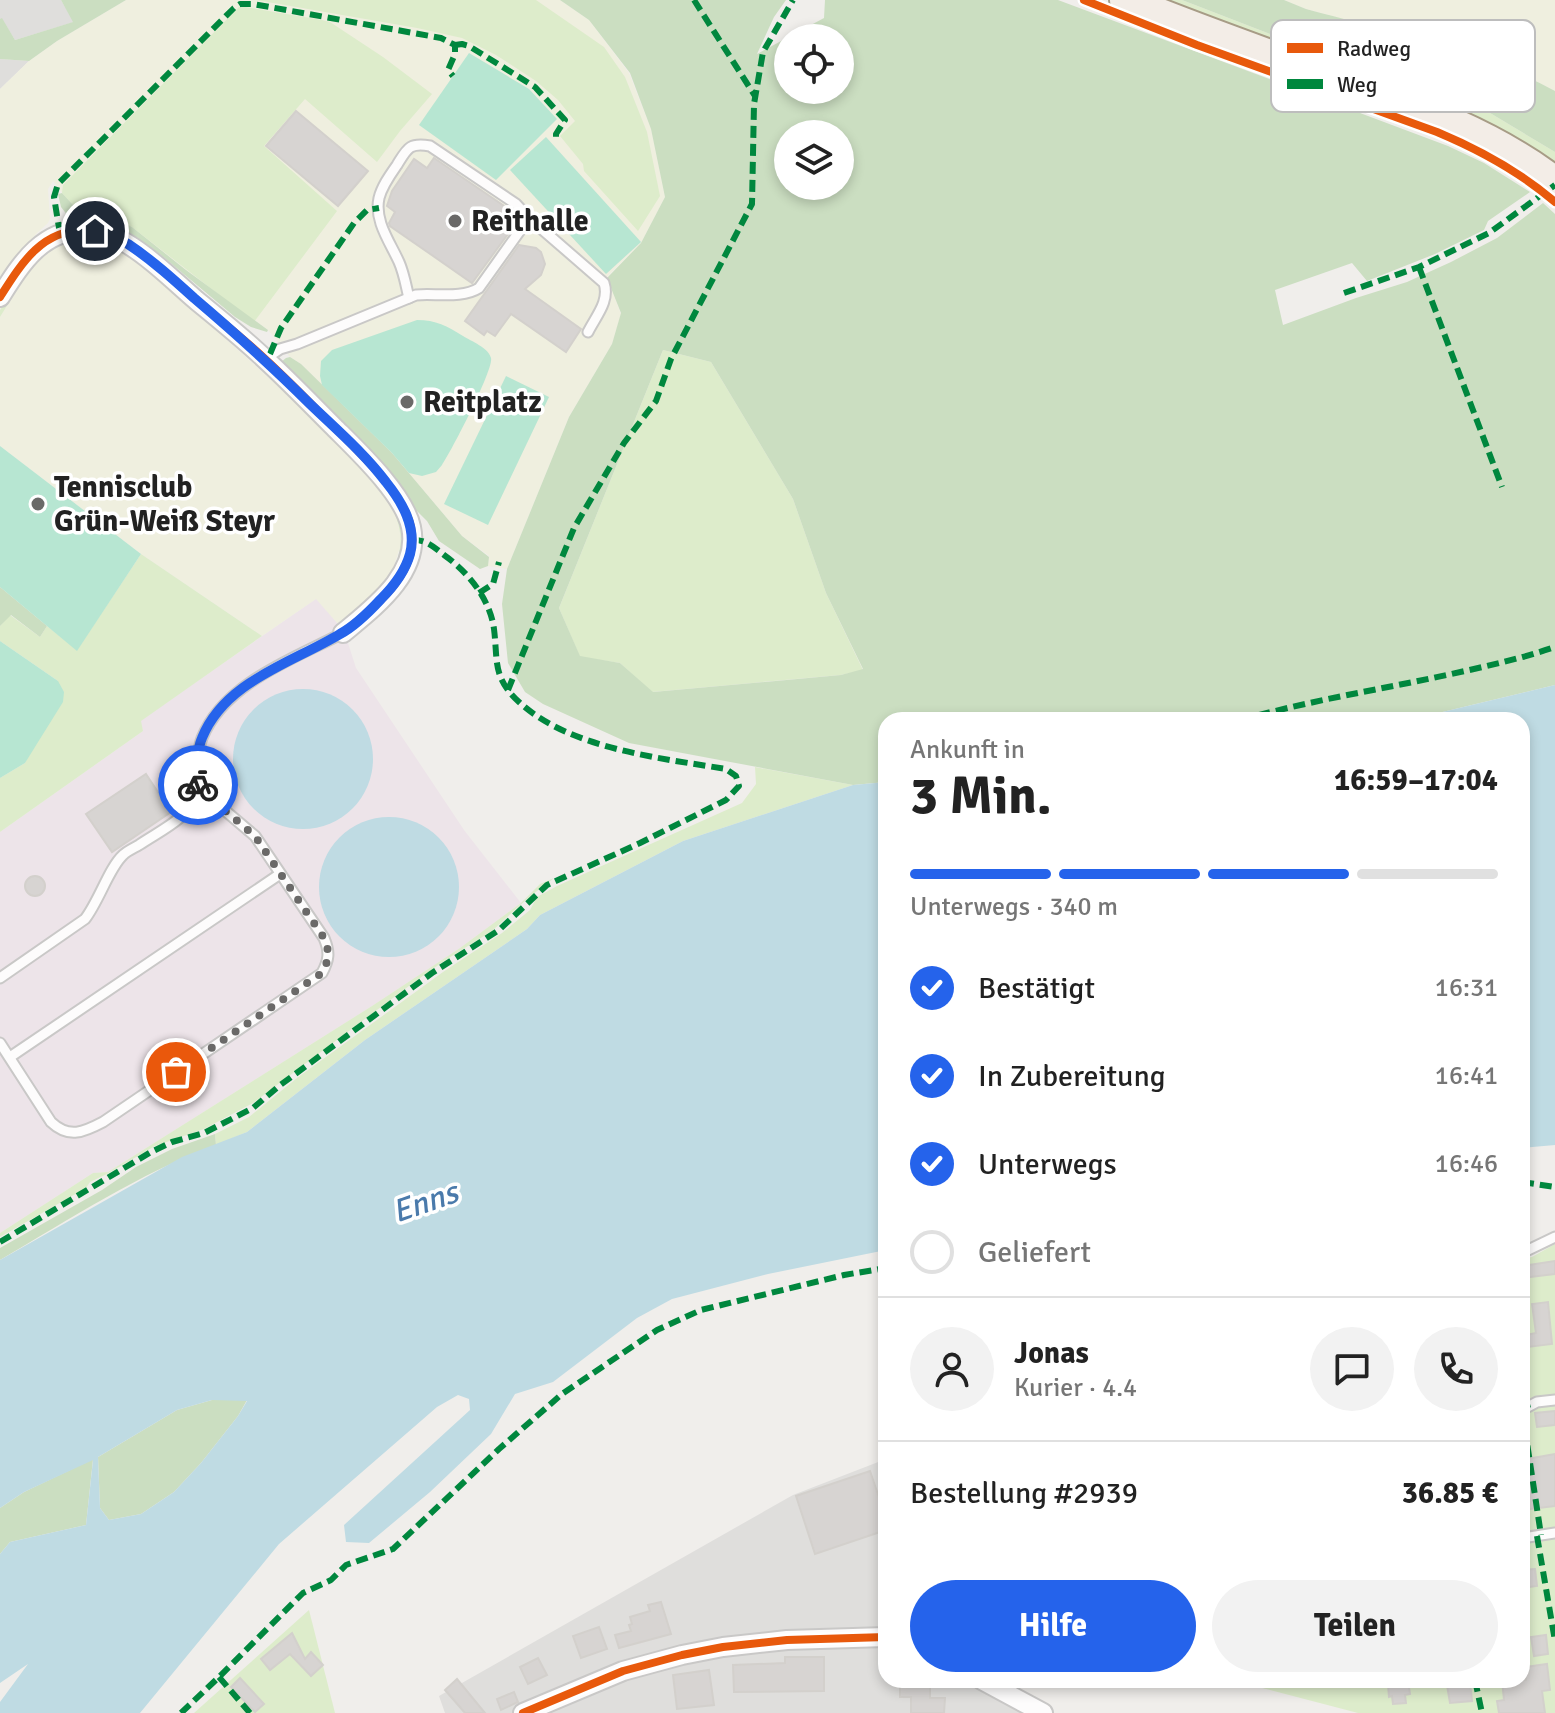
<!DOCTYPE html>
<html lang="de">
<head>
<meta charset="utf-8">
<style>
	:root { --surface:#fff; --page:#f2f2f2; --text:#222; --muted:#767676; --line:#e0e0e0; --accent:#2563eb }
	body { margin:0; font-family:Signika,sans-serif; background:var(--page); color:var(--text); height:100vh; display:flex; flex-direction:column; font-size:30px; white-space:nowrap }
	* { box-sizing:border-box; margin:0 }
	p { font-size:26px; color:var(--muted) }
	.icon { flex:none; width:44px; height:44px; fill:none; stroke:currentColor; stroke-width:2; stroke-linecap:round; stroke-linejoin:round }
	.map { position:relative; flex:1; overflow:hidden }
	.drawer { position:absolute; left:878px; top:712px; width:652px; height:976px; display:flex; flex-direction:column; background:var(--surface); border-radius:24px; box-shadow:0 4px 12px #0003 }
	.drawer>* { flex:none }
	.buttons { position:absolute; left:774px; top:24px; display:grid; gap:16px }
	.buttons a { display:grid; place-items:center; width:80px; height:80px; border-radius:50%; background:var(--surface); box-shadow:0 4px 12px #0003; font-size:40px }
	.pin { position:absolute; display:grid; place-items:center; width:68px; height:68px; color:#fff; margin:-34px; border:4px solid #fff; border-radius:50%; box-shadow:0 2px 8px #0007 }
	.courier { position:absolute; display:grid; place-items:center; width:80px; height:80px; margin:-40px; border:6px solid #2563eb; border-radius:50%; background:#fff; color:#222; box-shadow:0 2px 10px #0007 }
	.head em { font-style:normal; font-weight:700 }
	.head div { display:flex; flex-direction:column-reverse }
	.head { display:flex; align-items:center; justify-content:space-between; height:136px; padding:0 32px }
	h1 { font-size:52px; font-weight:700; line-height:60px }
	.bar { display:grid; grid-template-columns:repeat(4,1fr); gap:12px 8px; align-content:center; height:96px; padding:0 32px }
	.bar i { height:10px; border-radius:6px; background:var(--line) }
	.bar .current { background:var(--accent) }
	.bar p { grid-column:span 4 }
	.line { display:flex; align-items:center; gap:20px; padding:0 32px; border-top:2px solid var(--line) }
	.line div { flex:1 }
	.round { display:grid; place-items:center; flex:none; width:84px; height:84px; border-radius:42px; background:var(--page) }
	ol { padding:0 32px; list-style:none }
	li { display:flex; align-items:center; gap:24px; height:88px }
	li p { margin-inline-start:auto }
	li .icon { padding:8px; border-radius:50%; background:var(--accent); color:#fff; stroke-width:4 }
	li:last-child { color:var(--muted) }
	li i { width:44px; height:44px; border:4px solid var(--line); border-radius:50% }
	.button { display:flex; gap:16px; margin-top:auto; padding:16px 32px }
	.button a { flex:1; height:92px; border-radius:48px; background:var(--accent); color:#fff; font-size:32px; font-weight:700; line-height:92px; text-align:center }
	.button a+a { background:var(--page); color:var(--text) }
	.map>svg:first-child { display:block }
</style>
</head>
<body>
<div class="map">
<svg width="1555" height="1713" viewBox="0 0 1555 1713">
	<rect width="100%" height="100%" fill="#f0eeeb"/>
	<g fill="#dfdedc">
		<path d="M0,0H61L74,22L15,40L2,19H0Z"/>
		<path d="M0,59L29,61L0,89Z"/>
		<path d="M886,1459V1680H998L1042,1713H445L439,1696L793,1495Z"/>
	</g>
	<path fill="#ede4e9" d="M317,598L338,624L347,640L356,668L464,830L521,903L460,948L372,1006L108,1172L93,1173L0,1233V832L143,731L140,721Z"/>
	<g fill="#efefdf">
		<path d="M126,0H560L589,20L629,73L651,129L665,197L641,243L607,277L621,314L612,344L569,417L507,569L488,566L489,556L462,536L392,453L301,364L290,357L268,330L186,270L157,247L67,199L53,181L48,189L50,219L48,223L36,234L0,277V89L29,61L57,41Z"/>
		<path d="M1284,0H1555V91L1515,71L1466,53L1306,9Z"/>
		<path d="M81,239H91L114,247L158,278L309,414L347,451L379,487L389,501L397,519L400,534V547L392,572L387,581L338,624L316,599L262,636L141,554L0,446V317L25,276L37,261L56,246Z"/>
	</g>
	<g fill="#ddeccb">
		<path d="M256,0H536L604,47L625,77L647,132L660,196L638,231L584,171L583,164L560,136L575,121L558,100L536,81L496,55L462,38L417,28Z"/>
		<path d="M1156,0H1182L1330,57L1436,91L1490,113L1555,152V166Z"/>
		<path d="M240,6L322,20L330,22L383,57L432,94L400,131L377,162L305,99L264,146L337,211L254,322L132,227L75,207L62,193L63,185Z"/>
		<path d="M92,237L116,245L148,267L297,398L388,495L401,521L403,532L402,554L390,581L339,626L338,624C366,601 405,575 400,533C398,517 390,502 380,489C365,468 345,449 326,431C289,394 249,358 210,324C180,297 150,266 115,247C104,242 91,238 79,239C38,243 19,287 0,317V310L27,268L37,257L66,239Z"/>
		<path d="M663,350L711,362L793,499L826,593L863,670L841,675L652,692L620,663L580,657L559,608Z"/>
		<path d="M141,554L262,636L141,721L143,731L0,832V778L25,763L58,681L0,641V626L10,615L40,637L47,626L77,650Z"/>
		<path d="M755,767L853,785L683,841L540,915L527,929L365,1040L247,1132L216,1145L215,1134L249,1117L297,1078L443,972L502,933L530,910L537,897L557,886L742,803L756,784Z"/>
		<path d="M554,878L528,898L492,931L444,961L413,983L253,1103L204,1129L155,1146L107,1174L90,1182L86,1188L0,1237V1233L93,1173L108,1172L372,1006L460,948L521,903L540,884Z"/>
		<path d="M1555,1244V1713H1358L1247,1684V1680H1522V1259L1532,1257Z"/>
		<path d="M309,1610L335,1713H194Z"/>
	</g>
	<g fill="#cbdec1" fill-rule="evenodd">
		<path d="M61,0H126L57,41L29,61L0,59V19L2,18L15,40L73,22Z"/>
		<path d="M560,0H786L774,17L757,54L824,18L825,0H1058L1448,146L1484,163L1530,192L1488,221L1484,230L1435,254L1367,281L1352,263L1275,290L1283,325L1356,298L1407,282L1451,262L1497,238L1543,203L1555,214V685L1409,720H886V782L853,785L629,743L543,704L525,692L508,663L502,604L507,569L569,417L612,344L621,313L607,278L641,243L665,197L651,129L630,73L589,20ZM788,38H840V90H788ZM788,134H840V186H788ZM663,350L711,362L793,499L826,593L863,669L841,675L653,692L620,663L580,656L559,608Z"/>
		<path d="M1182,0H1284L1306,9C1390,32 1479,49 1555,91V152L1490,113L1436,91L1330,57Z"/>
		<path d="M62,193L75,207L103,213L132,227L186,270L268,330L267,332L251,327L235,317L161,255L128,232L104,220L68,216L61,207L58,194Z"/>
		<path d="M290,357L301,364L392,453L462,536L489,557L488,566L480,569L439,541L427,521L413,507L401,485L383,464L280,363L286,358Z"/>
		<path d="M0,587L47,626L40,637L11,615L0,626Z"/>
		<path d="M215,1134L216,1145C140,1173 70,1219 0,1260V1248L102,1190L136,1167L172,1149Z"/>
		<path d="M212,1400H247L238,1416L201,1463L174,1492L141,1514L109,1520L100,1508L98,1457L177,1410Z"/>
		<path d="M93,1459L86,1525L10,1542L0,1554V1508L24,1492Z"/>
	</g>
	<g fill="#b7e6d2">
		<path d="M469,53L529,89L557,119L496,180L419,125Z"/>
		<path d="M546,137L641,242L606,274L510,170Z"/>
		<path d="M417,320C436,320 447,326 463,336C471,341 489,348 491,358C494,369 451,452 442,465L436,472L422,476L409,473L392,453L322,385L320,376L321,361L332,350Z"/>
		<path d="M506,376L549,397L488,525L444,504Z"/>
		<path d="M0,446L141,554L77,651L0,587Z"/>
		<path d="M0,641L58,681L64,692L63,702L25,763L0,778Z"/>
	</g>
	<g fill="#bfdbe3" fill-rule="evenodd">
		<path d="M1555,685V1145L1522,1148V720H1409Z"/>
		<circle cx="303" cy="759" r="70"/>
		<path d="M886,782V1250L768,1274L672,1299L637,1318L553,1382L515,1394L491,1434L430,1492L369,1543L346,1542L344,1525L470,1410L469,1399L458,1395L437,1407L279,1544L140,1713H0V1702L28,1664L0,1683V1554L10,1542L86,1525L93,1460L24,1492L0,1508V1260L182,1157L247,1132L365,1040L527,929L540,915L683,841L853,785ZM212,1400L247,1401L238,1416L201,1463L174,1492L141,1514L109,1520L100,1508L98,1457L177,1410Z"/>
		<circle cx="389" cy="887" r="70"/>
	</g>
	<g fill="#d7d4d2" stroke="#d3d0cc" stroke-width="2">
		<path d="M296,111L368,171L338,206L266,146Z"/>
		<path d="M434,158L513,212L519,219L472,283L390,226L389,223L395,212L387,206L392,191L414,159L427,168Z"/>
		<path d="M519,245L536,248L541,252L545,264L541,275L525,289L581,329L566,352L511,314L495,336L487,331L484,335L465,321Z"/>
		<path d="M146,774L171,812L112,852L86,814Z"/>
		<circle cx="35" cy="886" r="10"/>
		<path d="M1555,1261V1274L1522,1278V1266Z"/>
		<path d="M1548,1302L1552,1344L1528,1347L1526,1335L1536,1333L1532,1304Z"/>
		<path d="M1555,1411V1425L1537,1427L1535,1413Z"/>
		<path d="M1555,1454V1506L1522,1510V1460Z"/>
		<path d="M870,1471L886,1518V1530L815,1554L796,1496Z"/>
		<path d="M1535,1569L1537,1586L1522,1588V1570Z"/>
		<path d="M661,1602L671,1634L619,1648L615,1635L631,1631L629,1625L632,1624L630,1617L650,1611L648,1605Z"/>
		<path d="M599,1627L607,1649L581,1658L573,1636Z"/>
		<path d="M292,1633L305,1659L311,1652L323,1665L311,1676L290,1654L270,1670L261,1659Z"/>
		<path d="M1546,1635L1548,1654L1534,1656L1531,1637Z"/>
		<path d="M785,1657H824V1691L734,1692L733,1665L785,1663Z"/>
		<path d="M538,1658L547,1675L528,1684L520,1667Z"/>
		<path d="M1547,1664L1550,1690L1542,1691L1545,1713H1499L1497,1701L1504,1700L1502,1680H1526L1525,1667Z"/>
		<path d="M709,1670L714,1705L677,1709L673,1675Z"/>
		<path d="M240,1678L264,1704L255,1712L231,1687Z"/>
		<path d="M457,1679L485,1713H465L445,1690Z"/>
		<path d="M900,1680H930V1698H945L944,1713H911V1697H900Z"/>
		<path d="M1408,1681L1410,1694L1405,1695L1406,1703L1393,1704L1392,1696L1389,1697L1388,1684Z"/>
		<path d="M1470,1682L1472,1701L1450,1703L1447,1685Z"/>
		<path d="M514,1692L518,1702L501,1710L497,1699Z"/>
	</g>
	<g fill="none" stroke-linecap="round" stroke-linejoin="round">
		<g stroke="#c9c8c7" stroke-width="13">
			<g id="service">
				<path d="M409,298C406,286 404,273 399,262C390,242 374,221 379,198C382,186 390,175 397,165C407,149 409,142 430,146L516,204L529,218L604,283C610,301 596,316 588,332"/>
				<path d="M265,359L280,349L297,344L416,295C435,293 462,299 479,288L529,218"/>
				<path d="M0,978L85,919C99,901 109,868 123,855C127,851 134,848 139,845C161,830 188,819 198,793"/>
				<path d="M0,1043L51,1122C69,1139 84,1132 103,1122L322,973C329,960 330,952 324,938L255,836L209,797L198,793C198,775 196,755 202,738C224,683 295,658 343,633"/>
				<path d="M10,1057L280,874"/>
				<path d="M1522,1253L1555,1237"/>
				<path d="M1522,1410L1537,1402L1555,1400"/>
				<path d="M1522,1538L1555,1533"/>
			</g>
		</g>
		<g stroke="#c9c8c7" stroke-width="22">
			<g id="minor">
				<path d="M0,297C21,264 42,229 86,230C100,231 113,235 126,243C151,258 173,280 196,300C219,319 243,338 265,359C289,381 311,404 334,427C357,450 404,494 411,527C421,573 373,608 343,633"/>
				<path d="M982,1680L1043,1713"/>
				<path d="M523,1713L623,1671L682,1655L723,1647L787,1640L886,1637"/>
			</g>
		</g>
		<g stroke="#a79c86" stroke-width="34">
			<path id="primary" d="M1125,0C1191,27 1258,51 1325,75C1406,104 1485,129 1555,182"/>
		</g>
		<use href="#service" stroke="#fdfcfc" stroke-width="9"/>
		<use href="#minor" stroke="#fdfcfc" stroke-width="18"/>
		<use href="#primary" stroke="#f3ede7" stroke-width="30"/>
		<g stroke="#00873e" stroke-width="6" stroke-dasharray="12 6" stroke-linecap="butt">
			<path d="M694,0L755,96"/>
			<path d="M455,45L462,44L469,46L535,87L565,120L556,134V138"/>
			<path d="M60,234L54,197L58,184L234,8L240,4H253L441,38L455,45V54L448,70L453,76"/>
			<path d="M1419,267L1502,487"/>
			<path d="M1344,293L1419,267L1489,233L1555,185"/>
			<path d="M270,354L281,328L354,223L367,210L379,208"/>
			<path d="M479,593L493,584L499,562"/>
			<path d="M508,690L574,528L624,443L656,401L671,359L752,204L754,104L763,52L793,0"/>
			<path d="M1241,720C1315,699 1390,688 1465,671C1496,664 1526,657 1555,647"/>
			<path d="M1522,1182L1555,1187"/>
			<path d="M0,1242L151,1152L172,1142L204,1133L253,1108L279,1086L432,973L499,930L547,885L640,843L726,800L739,786L736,776L726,769C660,758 570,749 519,702C492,677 498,661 494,629C490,599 468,572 444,555C434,547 425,539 412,540"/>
			<path d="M1522,1385L1528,1408"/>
			<path d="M1522,1410L1541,1535"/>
			<path d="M1537,1536L1555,1641"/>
			<path d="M219,1677L250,1713"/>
			<path d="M1475,1680L1482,1713"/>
			<path d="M181,1713L219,1677L303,1593L331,1580L346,1565L393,1549L499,1449L562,1394L657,1330L701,1310L844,1275L886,1268"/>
		</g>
		<g stroke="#fff" stroke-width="13">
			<g id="cycleway">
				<path d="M1084,0L1197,45L1437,132C1480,150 1519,171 1555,202"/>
				<path d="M0,297C21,264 42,229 86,230C100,231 113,235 126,243C151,258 173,280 196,300C219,319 243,338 265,359C289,381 311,404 334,427C357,450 404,494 411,527C421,573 373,608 343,633"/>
				<path d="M523,1713L623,1671L682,1655L723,1647L787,1640L886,1637"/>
			</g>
		</g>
		<use href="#cycleway" stroke="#e8590c" stroke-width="8"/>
	</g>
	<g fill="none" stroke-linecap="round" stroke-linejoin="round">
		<path stroke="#6a6968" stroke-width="8" stroke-dasharray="0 14.4" d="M176,1072L322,973C329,960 330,952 324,938L255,836L209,797L198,793V785"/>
		<path stroke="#2563eb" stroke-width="10" d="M95,231C107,233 118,238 128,244C152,260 173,279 194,298C234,332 273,367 310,404C336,429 364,453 386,482C402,502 417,527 410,554C405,572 394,586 381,599C369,612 355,626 340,634C292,663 225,681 202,738C196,752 198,770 198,785"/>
	</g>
	<g fill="#6a6968" stroke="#fff" stroke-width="3">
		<circle cx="455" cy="221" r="8"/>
		<circle cx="407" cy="402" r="8"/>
		<circle cx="38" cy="504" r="8"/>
	</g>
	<g text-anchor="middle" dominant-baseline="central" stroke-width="7" stroke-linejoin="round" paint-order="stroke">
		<g font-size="30" font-weight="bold" fill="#222" stroke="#fff" text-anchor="start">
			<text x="471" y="221">Reithalle</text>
			<text x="423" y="402">Reitplatz</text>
			<text x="54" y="487">Tennisclub<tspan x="54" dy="34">Grün-Weiß Steyr</tspan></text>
		</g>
		<g font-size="32" font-style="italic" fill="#4a7aab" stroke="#fff">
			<text transform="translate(425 1202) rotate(-19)">Enns</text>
		</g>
	</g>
	<rect x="1271" y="20" width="264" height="92" rx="12" fill="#fff" stroke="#bdbdbd" stroke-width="2"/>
	<rect x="1287" y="43" width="36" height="10" fill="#e8590c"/>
	<rect x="1287" y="79" width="36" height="10" fill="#00873e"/>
	<g font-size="22" fill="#222">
		<text x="1337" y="56">Radweg</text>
		<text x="1337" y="92">Weg</text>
	</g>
</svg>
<div class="buttons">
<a><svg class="icon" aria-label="locate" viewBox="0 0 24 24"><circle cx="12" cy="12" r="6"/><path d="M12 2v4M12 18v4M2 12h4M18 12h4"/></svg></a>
<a><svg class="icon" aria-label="layers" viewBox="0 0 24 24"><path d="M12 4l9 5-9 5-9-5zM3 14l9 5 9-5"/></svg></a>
</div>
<div class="pin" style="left:176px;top:1072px;background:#ea580c"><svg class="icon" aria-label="bag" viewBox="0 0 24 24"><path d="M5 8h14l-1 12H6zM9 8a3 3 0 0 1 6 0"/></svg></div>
<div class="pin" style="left:95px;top:231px;background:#1f2937"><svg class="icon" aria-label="home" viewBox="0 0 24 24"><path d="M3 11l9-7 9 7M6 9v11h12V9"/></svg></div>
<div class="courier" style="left:198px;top:785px"><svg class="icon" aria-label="bike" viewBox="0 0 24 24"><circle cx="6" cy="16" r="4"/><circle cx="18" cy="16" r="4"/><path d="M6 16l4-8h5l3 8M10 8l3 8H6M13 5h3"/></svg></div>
<section class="drawer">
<div class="head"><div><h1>3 Min.</h1><p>Ankunft in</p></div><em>16:59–17:04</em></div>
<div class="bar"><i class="current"></i><i class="current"></i><i class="current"></i><i></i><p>Unterwegs · 340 m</p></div>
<ol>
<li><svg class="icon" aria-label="check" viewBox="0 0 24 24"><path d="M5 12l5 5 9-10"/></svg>Bestätigt<p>16:31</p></li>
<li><svg class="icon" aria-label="check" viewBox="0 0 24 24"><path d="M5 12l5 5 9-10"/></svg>In Zubereitung<p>16:41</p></li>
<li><svg class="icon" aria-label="check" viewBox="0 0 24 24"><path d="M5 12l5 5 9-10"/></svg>Unterwegs<p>16:46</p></li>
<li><i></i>Geliefert</li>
</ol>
<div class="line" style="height:144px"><a class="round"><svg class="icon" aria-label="person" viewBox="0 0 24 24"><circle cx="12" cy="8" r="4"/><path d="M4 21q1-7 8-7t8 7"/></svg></a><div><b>Jonas</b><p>Kurier · 4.4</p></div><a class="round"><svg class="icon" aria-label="chat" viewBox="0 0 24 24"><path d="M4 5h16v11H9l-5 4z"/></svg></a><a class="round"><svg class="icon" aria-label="phone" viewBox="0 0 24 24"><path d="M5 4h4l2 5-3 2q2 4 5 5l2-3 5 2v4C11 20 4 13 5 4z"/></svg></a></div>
<div class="line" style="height:104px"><div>Bestellung #2939</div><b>36.85 €</b></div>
<div class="button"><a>Hilfe</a><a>Teilen</a></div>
</section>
</div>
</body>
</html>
